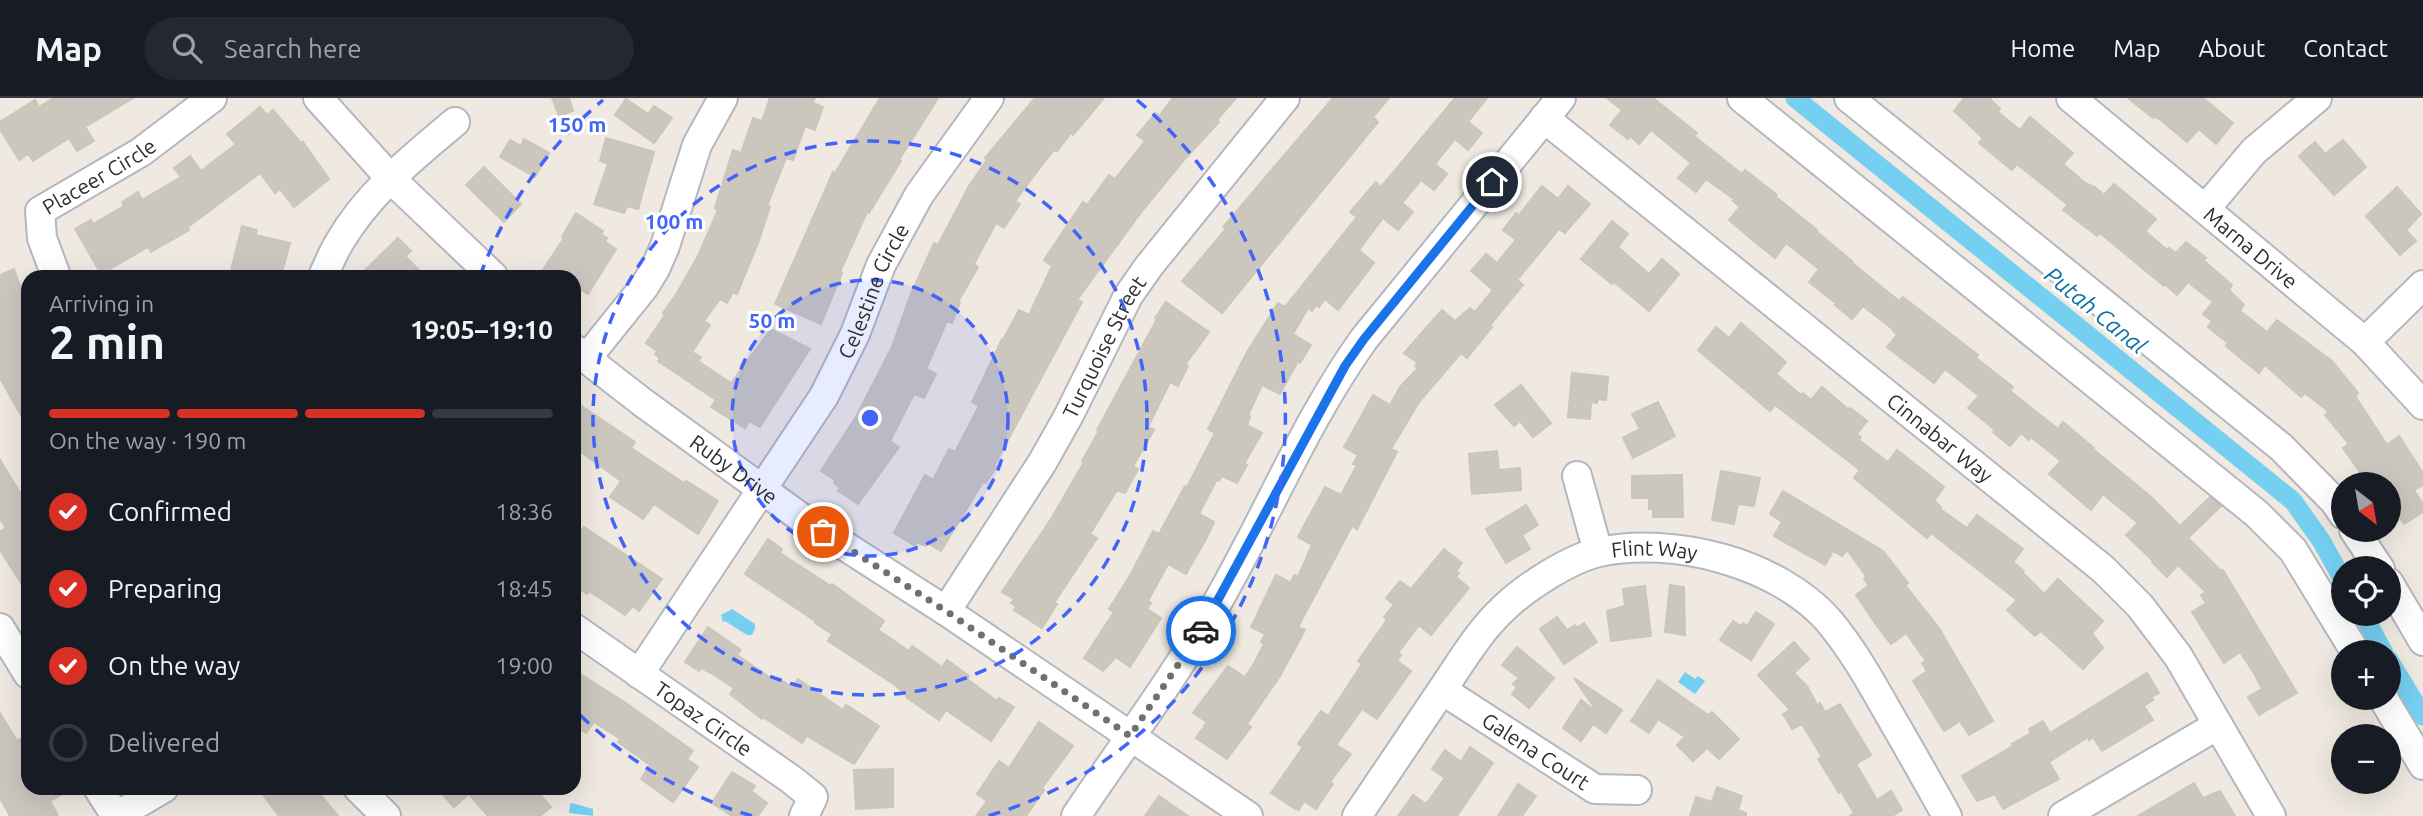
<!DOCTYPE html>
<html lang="en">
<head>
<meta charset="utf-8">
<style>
	:root { --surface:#171b24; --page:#242831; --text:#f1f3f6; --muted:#9ea1a6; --line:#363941; --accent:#d93025 }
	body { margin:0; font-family:Ubuntu,sans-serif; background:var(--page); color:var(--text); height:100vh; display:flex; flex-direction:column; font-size:26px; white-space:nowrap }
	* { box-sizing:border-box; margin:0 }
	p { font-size:23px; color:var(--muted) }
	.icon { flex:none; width:38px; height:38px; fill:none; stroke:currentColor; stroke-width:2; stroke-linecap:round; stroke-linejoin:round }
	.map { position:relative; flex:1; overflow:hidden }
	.details { position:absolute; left:21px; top:172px; width:560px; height:525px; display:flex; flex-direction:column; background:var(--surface); border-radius:21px; box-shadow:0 7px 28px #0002 }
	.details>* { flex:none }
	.needle { width:46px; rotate:149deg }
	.tools { position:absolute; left:2331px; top:374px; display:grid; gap:14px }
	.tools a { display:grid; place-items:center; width:70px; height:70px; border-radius:50%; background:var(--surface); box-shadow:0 7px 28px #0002; font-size:35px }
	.pin { position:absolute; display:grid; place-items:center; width:60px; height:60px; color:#fff; margin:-30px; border:4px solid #fff; border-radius:50%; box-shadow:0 2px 7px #0007 }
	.courier { position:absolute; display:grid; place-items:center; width:70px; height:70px; margin:-35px; border:5px solid #1a73e8; border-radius:50%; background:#fff; color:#222; box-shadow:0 2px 9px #0007 }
	.overview em { font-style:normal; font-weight:700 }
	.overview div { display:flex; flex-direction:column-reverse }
	.overview { display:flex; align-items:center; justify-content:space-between; height:119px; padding:0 28px }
	h1 { font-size:46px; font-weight:700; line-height:52px }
	.bar { display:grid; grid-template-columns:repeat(4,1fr); gap:10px 7px; align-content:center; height:84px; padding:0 28px }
	.bar i { height:9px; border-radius:5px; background:var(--line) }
	.bar .active { background:var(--accent) }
	.bar p { grid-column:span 4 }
	ol { padding:0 28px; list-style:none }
	li { display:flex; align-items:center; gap:21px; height:77px }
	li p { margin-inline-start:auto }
	li .icon { padding:7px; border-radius:50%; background:var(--accent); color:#fff; stroke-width:4 }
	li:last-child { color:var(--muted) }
	li i { width:38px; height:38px; border:4px solid var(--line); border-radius:50% }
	header { display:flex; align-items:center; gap:42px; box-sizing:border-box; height:98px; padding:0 35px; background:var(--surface); border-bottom:2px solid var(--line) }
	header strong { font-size:33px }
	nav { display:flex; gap:38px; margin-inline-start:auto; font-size:24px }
	.search { width:490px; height:63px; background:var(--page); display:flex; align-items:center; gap:18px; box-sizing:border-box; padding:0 24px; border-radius:38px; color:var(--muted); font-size:26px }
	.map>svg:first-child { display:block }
</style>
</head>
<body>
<header>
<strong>Map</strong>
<div class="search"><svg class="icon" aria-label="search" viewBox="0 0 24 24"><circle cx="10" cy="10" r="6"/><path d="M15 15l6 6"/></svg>Search here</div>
<nav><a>Home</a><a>Map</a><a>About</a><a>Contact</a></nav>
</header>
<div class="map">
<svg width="2423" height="718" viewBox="0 0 2423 718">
	<rect width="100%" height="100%" fill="#efe9e1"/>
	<g fill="#75cff0">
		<path d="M732,511L755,526V531L752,537H747L725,523L723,524L721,517Z"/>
		<path d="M1685,574L1695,581L1698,578L1705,583L1695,596L1678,584Z"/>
		<path d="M572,705L593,711V718L569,715L570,706Z"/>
	</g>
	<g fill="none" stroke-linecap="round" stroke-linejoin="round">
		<g stroke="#75cff0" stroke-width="19">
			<path d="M1795,0L2293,403L2322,444L2343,482"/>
			<path d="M2363,516L2384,555"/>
			<path d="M2389,562L2423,618"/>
		</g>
	</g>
	<g fill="#cbc7bf" stroke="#cbc5ba" stroke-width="2">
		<path d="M54,0H133L85,29L94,43L77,53L69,40L33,63L28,56L19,62L0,31V24L35,2L39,9Z"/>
		<path d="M552,0H569L573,13L559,18Z"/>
		<path d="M770,0H815L813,5L823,9L815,32L805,28L793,62L786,60L767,108L770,109L758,145L737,196L733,194L727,205L720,201L704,223L710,227L692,254L701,259L698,263L731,285L771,231L810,251L760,329L749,323L745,330L711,309L716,302L658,263L660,260L655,256L657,253L646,245L665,217L663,215L677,195L699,156L718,112L715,110L733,52L741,55L753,20L762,23Z"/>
		<path d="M880,0H938L899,62L901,63L869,115L867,114L840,174L842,175L821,226L775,206L833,74L835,75Z"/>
		<path d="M1035,0H1104L1073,37L1071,35L1057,53L1054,52L1039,71L1015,103L1020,106L1004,130L996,125L974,166L978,169L958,204L960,205L952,225L947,223L926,271L936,276L924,300L914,296L890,343L899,349L858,406L838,393L840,390L834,385L835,382L821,373L857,317L892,249L910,198L934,145L938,147L969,88L987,62L985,60Z"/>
		<path d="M1173,0H1236L1217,22L1219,24L1183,63L1142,113L1077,202L1082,204L994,368L996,369L986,385L983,384L941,453L927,445L925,448L918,444L915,448L894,435L925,377L933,382L949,351L955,354L979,308L972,304L1002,241L1003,242L1019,212L1029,217L1052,168L1044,162L1083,104L1087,107L1109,77L1115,81L1145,43L1137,37L1156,15L1159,18Z"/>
		<path d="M1333,0H1389L1373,19L1378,24L1222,215L1182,183L1226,131L1223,129Z"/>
		<path d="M1455,0H1487L1468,24L1482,35L1468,52L1455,41L1435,66L1447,76L1434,92L1421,82L1402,105L1413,114L1398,132L1383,120L1359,152L1374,165L1338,212L1325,201L1319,209L1316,207L1312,213L1308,210L1293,236L1311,247L1300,265L1298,263L1280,296L1262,287L1248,317L1250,318L1247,327L1262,335L1244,366L1247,367L1237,385L1222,378L1219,383L1217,381L1199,416L1214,424L1205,443L1186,476L1168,466L1148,503L1151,505L1147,511L1161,520L1130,569L1116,559L1103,573L1084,560L1114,514L1109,511L1131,476L1153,433L1159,436L1185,388L1187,389L1215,335L1208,331L1247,254L1278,205L1285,209L1357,119L1350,114L1376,84L1381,89Z"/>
		<path d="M1607,0H1653L1697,35L1694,38L1742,76L1745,72L1777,97L1776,99L1817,132L1816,133L1852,163L1851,164L1899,203L1903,199L1978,257L1976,260L2013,289L2010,293L2058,331L2063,324L2094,350L2093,351L2150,398L2180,428L2210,399L2221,408L2188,440L2221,473L2223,472L2297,595L2259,617L2248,599L2262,591L2254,575L2240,554L2224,565L2192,514L2206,505L2201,497L2206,494L2178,467L2167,479L2152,464L2153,463L2126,437L2138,425L2103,396L2091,412L2049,376L2061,363L2031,339L2029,342L2021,335L2010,348L1993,334L1995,332L1968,310L1979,298L1945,271L1934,285L1887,249L1897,237L1890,229L1863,208L1852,221L1835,207L1837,206L1809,184L1819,171L1786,145L1775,160L1756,145L1729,122L1740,109L1733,103L1735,102L1706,81L1696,94L1678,80L1691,65L1651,32L1639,46L1630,38L1628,41L1610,27L1622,12Z"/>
		<path d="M1964,0H1989L2000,11L1998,14L2020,32L2030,19L2073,55L2063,66L2085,85L2095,89L2104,97L2114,86L2156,121L2145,133L2167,152L2169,150L2176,155L2186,144L2206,160L2203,162L2232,187L2229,192L2244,207L2240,213L2267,234L2277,222L2332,263L2358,295L2355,298L2387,347L2399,338L2423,375V387L2414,392L2423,406V414L2404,426L2389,404V387H2369L2343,350L2349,346L2325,317L2329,314L2305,295L2301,299L2265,267L2259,275L2226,248L2228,245L2208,229L2212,223L2203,216L2213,204L2188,184L2177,197L2165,186L2164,188L2100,135L2097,138L2063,112L2068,107L2017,66L2012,72L1979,45L1983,40L1954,13Z"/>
		<path d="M2128,0H2203L2233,25L2216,46L2199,31L2187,44L2162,23L2154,18L2153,20Z"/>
		<path d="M626,1L648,16L654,8L672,20L654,45L615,17Z"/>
		<path d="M260,9L267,17L273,12L301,45L303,44L329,81L294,109L280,91L275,95L260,75L188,129L189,132L151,154L148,149L101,176L75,131L91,122L93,126L124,108L122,104L138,94L142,102L181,79L174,70L190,58L201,73L236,46L227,36Z"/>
		<path d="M606,40L654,54L638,111L627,108L624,115L594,106L608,66L600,63Z"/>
		<path d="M524,41L549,55L535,79L500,59L510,42L521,48Z"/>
		<path d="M2343,42L2366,69L2334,97L2299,58L2315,44L2325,56Z"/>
		<path d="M484,69L521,106L504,124L466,87Z"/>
		<path d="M1542,88L1558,101L1568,88L1590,106L1565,135L1559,131L1517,182L1523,187L1490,227L1492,229L1467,260L1461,255L1419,304L1391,351L1397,354L1357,431L1352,428L1298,529L1305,532L1280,578L1247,626L1251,629L1227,661L1196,640L1207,624L1193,615L1228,568L1245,579L1255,564L1264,546L1261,544L1265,536L1251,529L1276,477L1291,485L1294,477L1298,479L1312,447L1298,439L1325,389L1341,397L1357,367L1353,366L1358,357L1344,349L1373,297L1390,307L1400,289L1418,270L1415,268L1418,265L1404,255L1442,212L1455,223L1470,210L1475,214L1493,192L1471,173L1486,156L1497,165L1516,142L1503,132L1516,115L1519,117Z"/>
		<path d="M2397,89L2421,116L2406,132L2416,143L2400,157L2366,118Z"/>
		<path d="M576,115L603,133L601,137L607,140L605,144L616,151L588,196L574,187V178H539L564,140L562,139Z"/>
		<path d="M1612,123L1628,136L1618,149L1649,176L1662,161L1679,176L1649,213L1614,184L1612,186L1581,161Z"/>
		<path d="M242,128L257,132L255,137L290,145L281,178H260L231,172Z"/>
		<path d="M398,140L411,153L405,158L425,178H359Z"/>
		<path d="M14,171L28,210V330L0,280V177Z"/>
		<path d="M1166,204L1209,234L1185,267L1188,268L1178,288L1170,284L1148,329L1154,332L1133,368L1138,371L1125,395L1117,392L1090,436L1097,440L1054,505L1057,506L1042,530L1014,512L1016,508L1011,505L1014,501L1002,494L1051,421L1084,364L1082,363L1099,333L1097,332L1157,221L1155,220Z"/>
		<path d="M1741,225L1786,264L1776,276L1801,297L1803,295L1811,302L1822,289L1849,312L1850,310L1867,323L1857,336L1861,339L1859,342L1888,364L1897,352L1944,389L1934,403L1941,409L1940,411L1967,430L1977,417L2023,451L2013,464L2024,473L2023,475L2044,496L2058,481L2103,523L2092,535L2103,550L2083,571L2041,533L2035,538L2007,512L2017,502L1931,435L1927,440L1854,380L1860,372L1775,307L1770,313L1698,252L1716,229L1729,240Z"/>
		<path d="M1572,275L1608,279L1606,302L1597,301V305L1591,304L1590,321L1568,319Z"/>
		<path d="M1521,287L1551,325L1533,339L1520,323L1514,328L1495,307Z"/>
		<path d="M574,303L635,344L631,350L684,385L686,383L696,389L718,403L698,436L654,406L643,421L610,399L621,383L574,349Z"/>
		<path d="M1658,304L1675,338L1633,360L1623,340L1640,331L1632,316Z"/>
		<path d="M1497,353L1499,372L1520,370L1521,392L1472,396L1469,356Z"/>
		<path d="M0,362L27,406L21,410L28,422V496L0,452V434L6,430L0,421Z"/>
		<path d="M1721,373L1760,380L1754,408L1738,406L1734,426L1712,422Z"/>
		<path d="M1682,377L1683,419H1653V410L1649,411V400H1632V378Z"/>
		<path d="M1783,393L1883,453L1908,485L1905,487L1939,530L1993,623L1969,637L1960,623L1944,633L1913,583L1927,573L1922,565L1926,563L1906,535L1891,546L1877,528L1856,497L1869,487L1864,481L1866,478L1847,452L1842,458L1833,453L1825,467L1774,438L1782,424L1770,416Z"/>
		<path d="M1526,407L1538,427L1522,437L1530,451L1506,465L1486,431Z"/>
		<path d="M584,429L662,481L639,513L633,508L625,517L589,493L587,496L574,487V444Z"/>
		<path d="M768,441L782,451L780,455L831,488L832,486L884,523L878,532L909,553L912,548L942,569L947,562L969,578L967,581L997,603L999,600L1014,609L991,643L946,612L939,622L906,599L907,597L895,587L828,543L832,536L815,525V523L745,476Z"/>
		<path d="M1444,451L1462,465L1456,473L1459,475L1456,479L1469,490L1431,537L1419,527L1398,555L1401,557L1397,563L1411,573L1377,621L1362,611L1336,647L1351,656L1330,684L1333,686L1316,711L1304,703L1299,712L1294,710L1271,695L1303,649L1298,646L1321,613L1328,618L1362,566L1358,563L1387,522L1384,519L1394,507L1386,500L1400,483L1411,491Z"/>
		<path d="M1670,487L1684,489L1685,537L1665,534Z"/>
		<path d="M1645,488L1651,538L1611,543L1607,513L1625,508L1623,491Z"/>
		<path d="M1756,514L1774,526L1751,562L1720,542L1733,523L1741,528L1743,525L1747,528Z"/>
		<path d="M1557,519L1567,532L1575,527L1577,530L1584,525L1597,544L1564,566L1540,531Z"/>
		<path d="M708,529L741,552L737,557L772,581L778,580L792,589L798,581L843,612L846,607L879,628L854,666L807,638L802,645L763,619L762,621L730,596L734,590L711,575L701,570L699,573L685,564Z"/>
		<path d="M1794,544L1809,561L1794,575L1807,588L1817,607L1820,605L1825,614L1840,606L1871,657L1856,666L1877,702L1891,693L1902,712L1892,718H1850L1854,715L1841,693L1839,695L1818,661L1822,659L1802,626L1792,631L1783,616L1790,612L1758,577Z"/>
		<path d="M1517,549L1554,580L1529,610L1512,596L1517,589L1513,586L1519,580L1502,567Z"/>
		<path d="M2147,575L2159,595L2151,599L2153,602L2144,608L2153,622L2102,653L2093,639L2089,642L2088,639L2049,664L2059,681L2003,711L1995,696L1977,703L1962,678L2013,648L2012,646L2031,635L2029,631L2043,623L2050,635Z"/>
		<path d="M582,577L626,605L693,653L687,661L698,669L673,704L641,681L650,667L618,644L620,641L594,624L586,635L574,627V590Z"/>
		<path d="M1574,580L1622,612L1606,635L1593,626L1581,643L1563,630L1581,602L1598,615Z"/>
		<path d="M1658,582L1708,617L1712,614L1739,641L1719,661L1707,650L1693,663L1677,647L1685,639L1658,621L1649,635L1631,623Z"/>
		<path d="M0,615L17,643L28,636V690H73L50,703L58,718H10L0,700Z"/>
		<path d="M1039,624L1073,648L1042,690L1044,692L1026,718H976L987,703L977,696L999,663L1009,670Z"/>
		<path d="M1470,649L1493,665L1457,718H1398L1413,697L1426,706L1445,680L1432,671L1445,652L1461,664Z"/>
		<path d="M893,671V709L856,711L854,672Z"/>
		<path d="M732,674L755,688L751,693L767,705L758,718H732L712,705Z"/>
		<path d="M2194,685L2203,700L2220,693L2235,718H2138Z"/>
		<path d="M1518,686L1536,698L1522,718H1498Z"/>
		<path d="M1717,689L1742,698L1738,712L1746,715V718H1690L1696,699L1712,704Z"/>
		<path d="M258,690H315L338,718H279Z"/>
		<path d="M437,690H534L551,709L540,718H488L469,696L454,709Z"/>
		<path d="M1159,698L1188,718H1145Z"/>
	</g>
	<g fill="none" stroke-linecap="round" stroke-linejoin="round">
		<g stroke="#b4b7c1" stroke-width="32">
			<g id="minor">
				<path d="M318,0L391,81L493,178"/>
				<path d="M1742,0L2257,416L2293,452L2356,555"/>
				<path d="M1849,0L2281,349L2335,404L2343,416"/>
				<path id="s1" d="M2071,0L2365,244L2423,307"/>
				<path id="s2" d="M1544,20L2103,471L2140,508L2178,558L2271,718"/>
				<path d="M2206,110L2254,53L2317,0"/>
				<path id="s3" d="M56,178L42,140L40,113L141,54L212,0"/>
				<path d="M323,178C328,167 333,155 339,145C367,96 413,59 455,24"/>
				<path d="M2365,244L2423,187"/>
				<path id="s4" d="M574,251L642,304L803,421L946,513L1248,718"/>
				<path d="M586,261L644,189L655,171L665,148L697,47L723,0"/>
				<path d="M1577,378L1598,454"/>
				<path d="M2354,432L2380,471"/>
				<path d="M2389,485L2423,543"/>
				<path id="s5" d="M946,513L1042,365L1069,317L1128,198L1149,168L1285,0"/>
				<path d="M0,530L28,576"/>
				<path id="s6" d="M574,530L792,682L813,699L804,718"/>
				<path id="s7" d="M639,576L824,298L855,236L881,167L919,97L989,0"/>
				<path id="s8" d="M1442,592L1595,691L1637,692"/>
				<path d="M2383,600L2423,667"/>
				<path d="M98,690L116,718"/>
				<path d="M358,690L386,718"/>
				<path d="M116,718L164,690"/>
				<path d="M1076,718C1122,649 1173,582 1214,510C1266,421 1304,325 1364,241L1561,0"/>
				<path id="s9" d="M1357,718C1385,677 1412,636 1440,595C1460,566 1478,534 1504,510C1526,489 1569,461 1599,454C1674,438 1778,465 1829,523C1853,552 1871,584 1889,616C1909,650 1928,684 1947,718"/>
				<path d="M2063,718L2218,627"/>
			</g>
		</g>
		<use href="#minor" stroke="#fff" stroke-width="28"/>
	</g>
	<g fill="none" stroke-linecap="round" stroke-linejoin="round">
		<path stroke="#726f6d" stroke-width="7" stroke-dasharray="0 12.6" d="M823,434L946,513L1130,638L1201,533"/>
		<path stroke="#1a73e8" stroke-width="9" d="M1201,533L1345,268L1364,241L1492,84"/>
	</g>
	<circle cx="870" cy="320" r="138" fill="#4264fb" fill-opacity=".12"/>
	<g fill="none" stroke="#4264fb" stroke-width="3.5" stroke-dasharray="12 9">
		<circle cx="870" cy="320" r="138"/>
		<circle cx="870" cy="320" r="277"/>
		<path d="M752 718A415 415 0 0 1 574 611M480 178A415 415 0 0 1 603 2M1137 2A415 415 0 0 1 988 718"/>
	</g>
	<g text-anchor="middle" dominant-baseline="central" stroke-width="6" stroke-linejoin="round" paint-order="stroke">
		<g font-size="21" fill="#2e2e2e" stroke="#fff">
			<text stroke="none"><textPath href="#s3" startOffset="136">Placeer Circle</textPath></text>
			<text stroke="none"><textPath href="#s1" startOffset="234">Marna Drive</textPath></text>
			<text stroke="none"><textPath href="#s7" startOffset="450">Celestine Circle</textPath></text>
			<text stroke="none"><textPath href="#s5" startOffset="308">Turquoise Street</textPath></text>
			<text stroke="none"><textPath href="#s2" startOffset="509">Cinnabar Way</textPath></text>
			<text stroke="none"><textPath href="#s4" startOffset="200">Ruby Drive</textPath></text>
			<text stroke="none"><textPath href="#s9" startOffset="422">Flint Way</textPath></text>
			<text stroke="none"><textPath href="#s6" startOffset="158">Topaz Circle</textPath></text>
			<text stroke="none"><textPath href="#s8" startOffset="112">Galena Court</textPath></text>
		</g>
		<g font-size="23" font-style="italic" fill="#0d6fa3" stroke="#fff">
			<text transform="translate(2096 212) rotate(39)">Putah Canal</text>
		</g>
	</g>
	<circle cx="870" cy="320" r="10" fill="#4264fb" stroke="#fff" stroke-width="3.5"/>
	<g font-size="21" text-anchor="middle" font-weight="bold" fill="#4264fb" stroke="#fff" stroke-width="6" stroke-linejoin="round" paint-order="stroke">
		<text x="577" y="34">150 m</text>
		<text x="674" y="131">100 m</text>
		<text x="772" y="230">50 m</text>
	</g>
</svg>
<div class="tools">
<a><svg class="needle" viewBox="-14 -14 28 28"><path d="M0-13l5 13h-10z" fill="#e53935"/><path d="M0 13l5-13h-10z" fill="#9ea1a6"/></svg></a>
<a><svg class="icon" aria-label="locate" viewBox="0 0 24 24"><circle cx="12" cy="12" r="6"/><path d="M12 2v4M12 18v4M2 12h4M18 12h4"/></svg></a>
<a>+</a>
<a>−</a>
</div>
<div class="pin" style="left:823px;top:434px;background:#ea580c"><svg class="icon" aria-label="bag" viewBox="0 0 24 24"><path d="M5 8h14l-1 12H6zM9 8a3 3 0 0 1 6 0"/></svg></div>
<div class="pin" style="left:1492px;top:84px;background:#1f2937"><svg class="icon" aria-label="home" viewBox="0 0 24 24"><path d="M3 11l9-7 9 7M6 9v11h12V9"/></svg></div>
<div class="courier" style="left:1201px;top:533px"><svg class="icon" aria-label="car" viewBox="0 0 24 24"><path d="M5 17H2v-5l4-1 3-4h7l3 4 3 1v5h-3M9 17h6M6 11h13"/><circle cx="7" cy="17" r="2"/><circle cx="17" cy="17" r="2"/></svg></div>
<section class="details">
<div class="overview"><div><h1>2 min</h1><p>Arriving in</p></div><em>19:05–19:10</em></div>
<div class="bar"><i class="active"></i><i class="active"></i><i class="active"></i><i></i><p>On the way · 190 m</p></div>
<ol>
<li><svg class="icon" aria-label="check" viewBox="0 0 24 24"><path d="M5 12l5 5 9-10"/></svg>Confirmed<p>18:36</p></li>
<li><svg class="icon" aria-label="check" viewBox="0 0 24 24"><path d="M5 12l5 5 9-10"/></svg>Preparing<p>18:45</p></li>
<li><svg class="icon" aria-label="check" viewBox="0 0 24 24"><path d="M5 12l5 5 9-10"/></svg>On the way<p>19:00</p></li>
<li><i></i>Delivered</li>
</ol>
</section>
</div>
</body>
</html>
